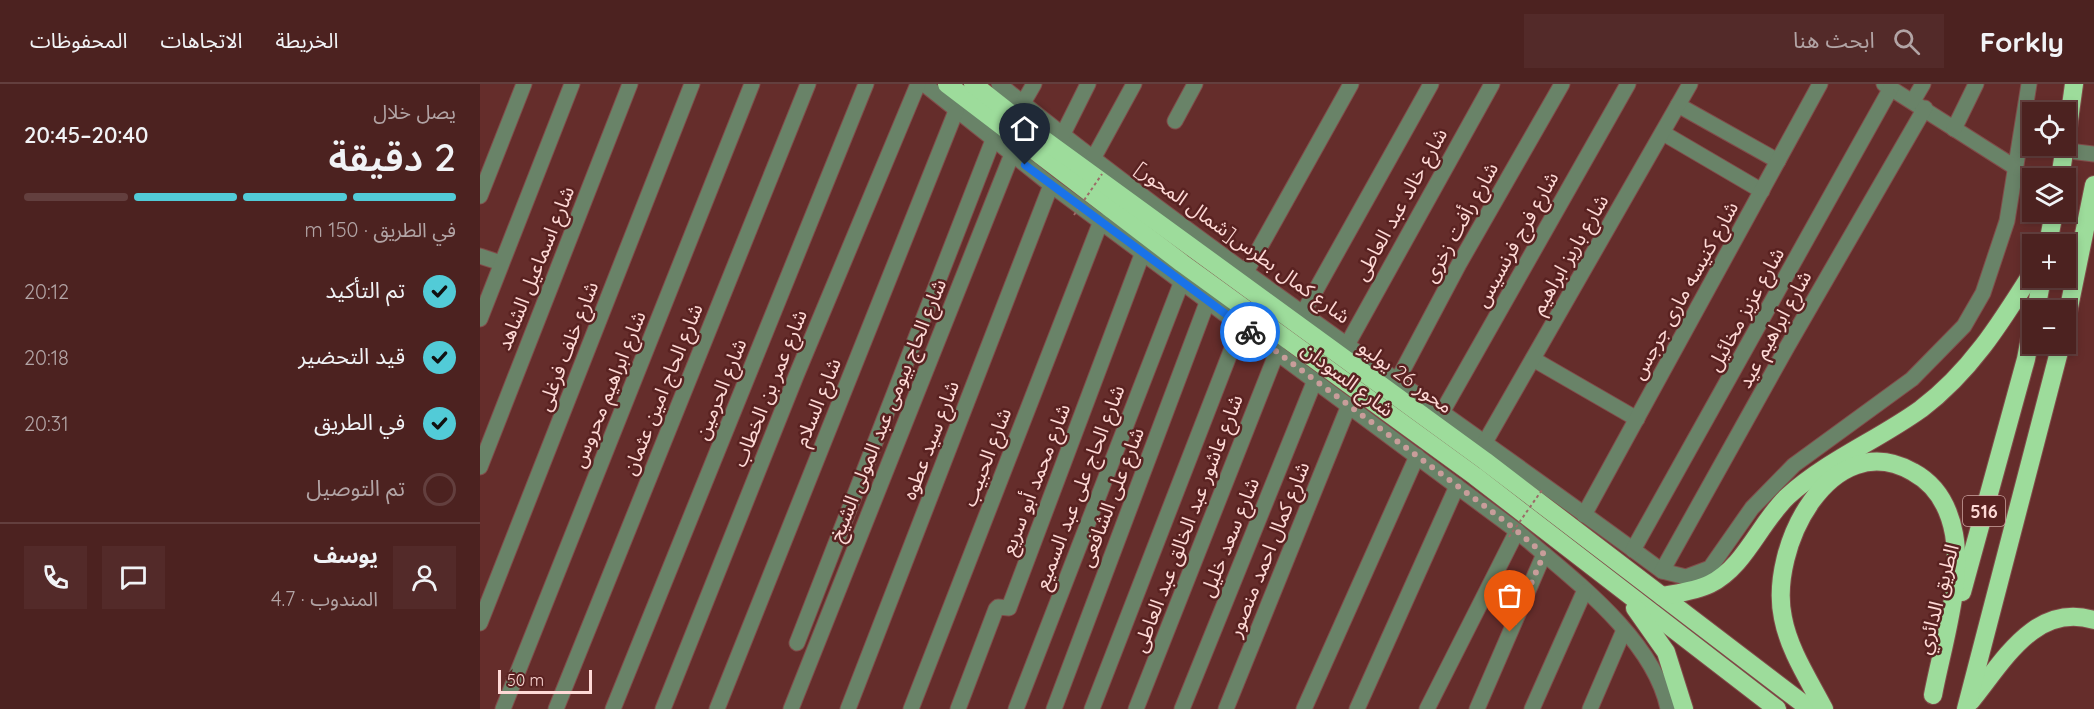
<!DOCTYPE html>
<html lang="ar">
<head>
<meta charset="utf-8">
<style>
	:root { --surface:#4c2220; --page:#532a29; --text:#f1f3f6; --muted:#b2a4a5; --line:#633f3e; --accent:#52cbd7 }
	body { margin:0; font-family:Quicksand,"Noto Sans Arabic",sans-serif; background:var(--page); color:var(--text); direction:rtl; height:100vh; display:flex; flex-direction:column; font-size:22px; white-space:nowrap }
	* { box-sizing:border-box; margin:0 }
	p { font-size:20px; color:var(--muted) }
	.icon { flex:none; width:33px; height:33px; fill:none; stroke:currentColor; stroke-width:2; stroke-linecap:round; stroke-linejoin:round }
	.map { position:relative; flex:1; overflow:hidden; direction:ltr }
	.sheet { display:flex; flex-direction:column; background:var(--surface); width:480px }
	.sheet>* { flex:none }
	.buttons { position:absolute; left:1542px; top:18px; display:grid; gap:12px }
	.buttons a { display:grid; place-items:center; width:54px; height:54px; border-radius:0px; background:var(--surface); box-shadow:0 3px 9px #0003,0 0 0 2px var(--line); font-size:30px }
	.scale { position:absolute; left:18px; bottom:15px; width:94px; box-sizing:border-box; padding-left:6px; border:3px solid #fed9d6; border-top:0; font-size:16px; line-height:21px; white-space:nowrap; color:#fed9d6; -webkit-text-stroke:4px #592221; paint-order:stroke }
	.pin { position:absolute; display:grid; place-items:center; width:51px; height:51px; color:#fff; margin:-62px -26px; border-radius:50% 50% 50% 0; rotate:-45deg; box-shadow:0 0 6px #0007 }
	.pin .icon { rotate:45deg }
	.courier { position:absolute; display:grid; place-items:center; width:60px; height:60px; margin:-30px; border:4px solid #1a73e8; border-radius:50%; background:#fff; color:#222; box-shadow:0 2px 8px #0007 }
	.headline em { font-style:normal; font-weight:600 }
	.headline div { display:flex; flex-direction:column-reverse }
	.headline { display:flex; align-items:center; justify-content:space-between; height:102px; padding:0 24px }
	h1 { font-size:39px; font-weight:600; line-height:45px }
	.bar { display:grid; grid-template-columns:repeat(4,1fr); gap:9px 6px; align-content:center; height:72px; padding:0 24px }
	.bar i { height:8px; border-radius:4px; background:var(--line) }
	.bar .active { background:var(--accent) }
	.bar p { grid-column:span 4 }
	.line { display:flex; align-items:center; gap:15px; padding:0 24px; border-top:2px solid var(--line) }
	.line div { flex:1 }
	.round { display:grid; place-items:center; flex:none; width:63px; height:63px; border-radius:0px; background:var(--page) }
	ol { padding:0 24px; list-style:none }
	li { display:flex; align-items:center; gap:18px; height:66px }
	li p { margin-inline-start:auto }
	li .icon { padding:6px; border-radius:50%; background:var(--accent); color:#111; stroke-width:4 }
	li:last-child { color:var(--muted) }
	li i { width:33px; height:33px; border:3px solid var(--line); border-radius:50% }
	header { display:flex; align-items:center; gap:36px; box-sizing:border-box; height:84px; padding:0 30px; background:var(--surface); border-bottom:2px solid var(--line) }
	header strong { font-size:28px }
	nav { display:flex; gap:33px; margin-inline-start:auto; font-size:21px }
	.search { width:420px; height:54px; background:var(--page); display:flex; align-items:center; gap:15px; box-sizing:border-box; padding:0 21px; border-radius:0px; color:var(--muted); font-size:22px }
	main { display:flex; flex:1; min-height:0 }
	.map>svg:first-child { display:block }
</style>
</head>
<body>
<header>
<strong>Forkly</strong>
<div class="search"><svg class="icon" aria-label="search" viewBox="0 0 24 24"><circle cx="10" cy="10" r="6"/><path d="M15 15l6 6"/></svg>ابحث هنا</div>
<nav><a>الخريطة</a><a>الاتجاهات</a><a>المحفوظات</a></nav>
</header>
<main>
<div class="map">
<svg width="1614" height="625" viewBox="0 0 1614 625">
	<rect width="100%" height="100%" fill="#652d2b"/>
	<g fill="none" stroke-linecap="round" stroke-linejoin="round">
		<g stroke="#814c4a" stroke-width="17">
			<g id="minor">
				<path d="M444,0L571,101L1037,447C1090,493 1174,554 1188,625"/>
				<path d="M519,0C732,173 962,324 1182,487L1206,493L1230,484L1272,424L1314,381L1432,295L1484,242L1503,209L1527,137L1549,0"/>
				<path d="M1404,0L1536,84"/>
				<path d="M1433,17L1443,0"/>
				<path d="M543,19L554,0"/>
				<path d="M1198,21L1298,77"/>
				<path d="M695,37L715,0"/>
				<path d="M1474,45L1496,0"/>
				<path d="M1183,49L1282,107"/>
				<path d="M583,50L608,0"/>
				<path d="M1540,61L1614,70"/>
				<path d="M614,73L654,0"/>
				<path d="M0,112L44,0"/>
				<path d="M0,172L21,179"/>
				<path d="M766,188L871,0"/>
				<path d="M823,229L951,0"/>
				<path d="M0,235L92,0"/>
				<path d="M867,261L1012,0"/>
				<path d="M1053,275L1157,335"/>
				<path d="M917,297L979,180L1082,0"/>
				<path d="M961,330L1148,0"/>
				<path d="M1004,360L1210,0"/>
				<path d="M0,383L150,0"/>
				<path d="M1104,431L1340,0"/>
				<path d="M1153,466L1411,4"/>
				<path d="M1182,487L1307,263L1445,24"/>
				<path d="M0,539L212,0"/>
				<path d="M317,559L513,56"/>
				<path d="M23,625L272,0"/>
				<path d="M76,625L328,0"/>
				<path d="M133,625L386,0"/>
				<path d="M183,625L316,292L438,0"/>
				<path d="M237,625L476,27"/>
				<path d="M311,625L532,70"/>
				<path d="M368,625L571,101"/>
				<path d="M431,625L621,137"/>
				<path d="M478,625L516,525L518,523L529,524L530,521L663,168"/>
				<path d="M536,625L702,197"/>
				<path d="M574,625L728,216"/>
				<path d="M612,625L761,241"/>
				<path d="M656,625L797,268"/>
				<path d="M702,625L835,296"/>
				<path d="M746,625L869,321"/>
				<path d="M824,625L937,372"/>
				<path d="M877,625L977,402"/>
				<path d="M947,625L1037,447"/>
				<path d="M997,625L1064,470"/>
				<path d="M1052,625L1104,508"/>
				<path d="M1110,625L1144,546"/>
			</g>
		</g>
		<g stroke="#814c4a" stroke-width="20">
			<g id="highway">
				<path d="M467,0L702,179L995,392L1297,625"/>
				<path d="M493,0L563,55L1005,377L1330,625"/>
				<path d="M1586,58L1594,0"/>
				<path d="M1568,160L1574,128"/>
				<path d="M1556,226L1562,194"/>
				<path d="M1586,238L1614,101"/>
				<path d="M1482,508L1546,275L1552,243"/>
				<path d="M1182,512C1198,509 1216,507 1230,500C1265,483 1280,438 1308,412C1348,376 1398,356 1441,325C1490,288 1520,240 1552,189"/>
				<path d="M1155,524L1186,568L1204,625"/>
				<path d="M1491,617C1523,578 1555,518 1614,536"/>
				<path d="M1344,625C1329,596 1309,566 1303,534C1288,464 1351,341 1433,388C1457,401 1469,423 1474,450C1483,499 1462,563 1453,611"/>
				<path d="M1486,625L1581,260"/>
			</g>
		</g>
		<use href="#minor" stroke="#698368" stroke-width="15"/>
		<use href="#highway" stroke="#9ddc9b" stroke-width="18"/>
		<g stroke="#814c4a" stroke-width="20" stroke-linecap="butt">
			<path id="highway-bridge" d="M1580,94L1585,62"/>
		</g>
		<g stroke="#9c6b68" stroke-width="2" stroke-dasharray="3 3" stroke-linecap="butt">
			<path d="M594,131L622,90"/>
			<path d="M1029,453L1062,406"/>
		</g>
		<use href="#highway-bridge" stroke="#9ddc9b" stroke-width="18"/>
	</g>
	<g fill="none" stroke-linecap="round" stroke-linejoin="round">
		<path stroke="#c89d9a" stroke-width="6" stroke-dasharray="0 10.8" d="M770,248L1026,438L1064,470L1030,548"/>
		<path stroke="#1a73e8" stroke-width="8" d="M545,81L770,248"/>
	</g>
	<g text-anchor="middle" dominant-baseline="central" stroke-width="5" stroke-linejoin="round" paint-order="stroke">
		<rect fill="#592221" stroke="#cca2a0" stroke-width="1.5" x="1483" y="412" width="42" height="30" rx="4.5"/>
		<g font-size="18" font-weight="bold" fill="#fed9d6">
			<text x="1504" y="427">516</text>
		</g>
		<g font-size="20" fill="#fed9d6" stroke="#592221">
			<text transform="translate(920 120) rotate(-61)">شارع خالد عبد العاطى</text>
			<text transform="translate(980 138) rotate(-61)">شارع رأفت زخرى</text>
			<text transform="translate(1036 155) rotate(-61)">شارع فرج فرنسيس</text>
			<text transform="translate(763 158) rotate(36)">شارع كمال بطرس[شمال المحور]</text>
			<text transform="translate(1089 170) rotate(-60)">شارع باريز ابراهيم</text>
			<text transform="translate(55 184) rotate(-68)">شارع اسماعيل الشاهد</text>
			<text transform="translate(1204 206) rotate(-61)">شارع كنيسه مارى جرجس</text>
			<text transform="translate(1265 225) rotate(-61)">شارع عزيز مخائيل</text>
			<text transform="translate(1294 245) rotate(-61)">شارع ابراهيم عيد</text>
			<text transform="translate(87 262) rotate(-69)">شارع خلف فرغلى</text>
			<text transform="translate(926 292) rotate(36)">محور 26 يوليو</text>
			<text transform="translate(868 295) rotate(37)">شارع السودان</text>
			<text transform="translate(289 304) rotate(-68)">شارع عمر بن الخطاب</text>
			<text transform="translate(128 305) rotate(-68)">شارع ابراهيم محروس</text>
			<text transform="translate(182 305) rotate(-68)">شارع الحاج امين عثمان</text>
			<text transform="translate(240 305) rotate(-68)">شارع الحرمين</text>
			<text transform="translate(337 318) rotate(-68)">شارع السلام</text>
			<text transform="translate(407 326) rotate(-68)">شارع الحاج بيومى عبد المولى الشيخ</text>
			<text transform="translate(450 356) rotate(-69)">شارع سيد عطوه</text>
			<text transform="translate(506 373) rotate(-69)">شارع الحبيب</text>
			<text transform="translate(555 395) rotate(-69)">شارع محمد أبو سريع</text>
			<text transform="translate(599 403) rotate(-69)">شارع الحاج على عبد السميع</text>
			<text transform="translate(631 413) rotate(-69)">شارع على الشافعى</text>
			<text transform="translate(707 439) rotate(-69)">شارع عاشور عبد الخالق عبد العاطى</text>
			<text transform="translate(749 453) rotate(-68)">شارع سعد خليل</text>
			<text transform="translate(788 465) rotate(-68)">شارع كمال احمد منصور</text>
			<text transform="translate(1457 515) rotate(-75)">الطريق الدائري</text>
		</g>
	</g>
</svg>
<div class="buttons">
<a><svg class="icon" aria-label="locate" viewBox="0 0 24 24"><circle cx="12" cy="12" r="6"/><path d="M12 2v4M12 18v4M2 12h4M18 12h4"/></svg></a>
<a><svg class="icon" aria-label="layers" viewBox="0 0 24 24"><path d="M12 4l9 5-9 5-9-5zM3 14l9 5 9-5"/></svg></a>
<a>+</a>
<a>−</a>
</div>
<div class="scale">50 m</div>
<div class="pin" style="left:1030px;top:548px;background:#ea580c"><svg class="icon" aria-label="bag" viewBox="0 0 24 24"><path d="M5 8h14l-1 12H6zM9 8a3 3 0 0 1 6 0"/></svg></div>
<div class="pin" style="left:545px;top:81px;background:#1f2937"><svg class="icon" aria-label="home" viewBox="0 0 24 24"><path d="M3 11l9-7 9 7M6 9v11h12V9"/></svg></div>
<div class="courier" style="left:770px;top:248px"><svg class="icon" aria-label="bike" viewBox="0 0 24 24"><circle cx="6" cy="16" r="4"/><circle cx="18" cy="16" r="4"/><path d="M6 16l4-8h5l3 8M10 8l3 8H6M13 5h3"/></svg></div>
</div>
<section class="sheet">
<div class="headline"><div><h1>2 دقيقة</h1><p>يصل خلال</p></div><em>20:40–20:45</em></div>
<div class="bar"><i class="active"></i><i class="active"></i><i class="active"></i><i></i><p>في الطريق · 150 m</p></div>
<ol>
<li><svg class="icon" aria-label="check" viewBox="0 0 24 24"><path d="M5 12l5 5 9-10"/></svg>تم التأكيد<p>20:12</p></li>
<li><svg class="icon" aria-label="check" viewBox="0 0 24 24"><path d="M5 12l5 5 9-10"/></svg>قيد التحضير<p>20:18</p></li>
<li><svg class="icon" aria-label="check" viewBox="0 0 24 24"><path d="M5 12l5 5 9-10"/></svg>في الطريق<p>20:31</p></li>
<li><i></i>تم التوصيل</li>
</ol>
<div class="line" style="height:108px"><a class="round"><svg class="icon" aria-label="person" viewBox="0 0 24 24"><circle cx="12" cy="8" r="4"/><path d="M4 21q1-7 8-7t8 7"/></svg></a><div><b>يوسف</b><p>المندوب · 4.7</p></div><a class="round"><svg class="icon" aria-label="chat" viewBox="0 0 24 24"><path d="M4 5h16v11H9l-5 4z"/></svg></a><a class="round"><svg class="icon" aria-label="phone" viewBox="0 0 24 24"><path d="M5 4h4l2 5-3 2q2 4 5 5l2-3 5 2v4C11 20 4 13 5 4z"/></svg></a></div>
</section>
</main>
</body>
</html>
